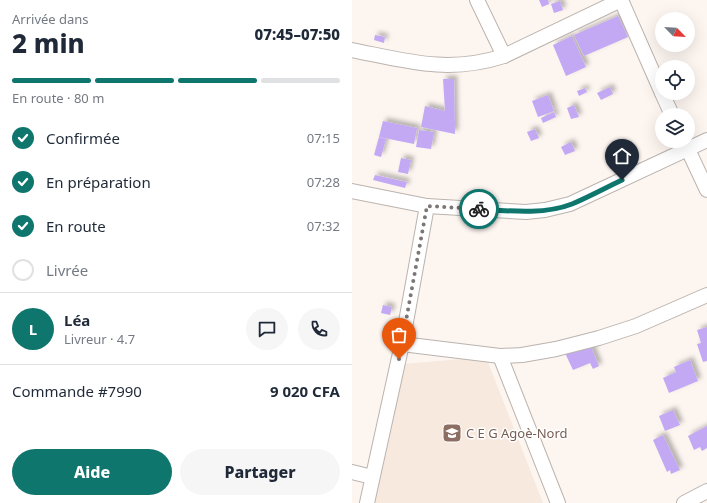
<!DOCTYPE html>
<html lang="fr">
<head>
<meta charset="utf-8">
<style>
	:root { --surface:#fff; --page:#f6f6f7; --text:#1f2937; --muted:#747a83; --line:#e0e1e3; --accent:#0f766e }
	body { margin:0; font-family:"Noto Sans",sans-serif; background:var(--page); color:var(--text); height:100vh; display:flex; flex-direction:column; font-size:15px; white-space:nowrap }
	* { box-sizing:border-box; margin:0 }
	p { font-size:13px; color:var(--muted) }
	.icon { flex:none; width:22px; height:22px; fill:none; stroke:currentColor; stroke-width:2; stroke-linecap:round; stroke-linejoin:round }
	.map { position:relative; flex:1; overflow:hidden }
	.side { display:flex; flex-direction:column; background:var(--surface); width:352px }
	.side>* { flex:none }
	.needle { width:26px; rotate:115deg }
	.tools { position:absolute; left:303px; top:12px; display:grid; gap:8px }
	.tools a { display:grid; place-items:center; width:40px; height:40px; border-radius:50%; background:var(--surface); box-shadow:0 4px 16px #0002; font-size:20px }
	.pin { position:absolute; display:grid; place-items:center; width:34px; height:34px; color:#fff; margin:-41px -17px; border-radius:50% 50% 50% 0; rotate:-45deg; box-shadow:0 0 4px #0007 }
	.pin .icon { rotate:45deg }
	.courier { position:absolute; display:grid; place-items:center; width:40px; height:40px; margin:-20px; border:3px solid #0f766e; border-radius:50%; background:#fff; color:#222; box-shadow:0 1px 5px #0007 }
	.overview em { font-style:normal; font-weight:800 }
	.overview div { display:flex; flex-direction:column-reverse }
	.overview { display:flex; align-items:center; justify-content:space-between; height:68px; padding:0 12px }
	h1 { font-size:26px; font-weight:800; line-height:30px }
	.bar { display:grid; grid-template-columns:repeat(4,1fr); gap:6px 4px; align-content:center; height:48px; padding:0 12px }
	.bar i { height:5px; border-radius:3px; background:var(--line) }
	.bar .active { background:var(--accent) }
	.bar p { grid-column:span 4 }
	.line { display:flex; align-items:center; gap:10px; padding:0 12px; border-top:1px solid var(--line) }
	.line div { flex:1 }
	.round { display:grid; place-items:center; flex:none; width:42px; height:42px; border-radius:21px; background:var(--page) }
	ol { padding:0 12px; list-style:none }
	li { display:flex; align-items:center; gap:12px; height:44px }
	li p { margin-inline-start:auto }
	li .icon { padding:4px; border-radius:50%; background:var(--accent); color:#fff; stroke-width:4 }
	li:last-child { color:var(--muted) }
	li i { width:22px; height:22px; border:2px solid var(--line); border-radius:50% }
	.button { display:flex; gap:8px; margin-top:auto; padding:8px 12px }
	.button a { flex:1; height:46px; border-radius:24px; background:var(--accent); color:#fff; font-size:16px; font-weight:800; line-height:46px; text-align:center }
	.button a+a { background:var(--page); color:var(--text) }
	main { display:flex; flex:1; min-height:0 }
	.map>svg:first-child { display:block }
</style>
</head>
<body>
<main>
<section class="side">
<div class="overview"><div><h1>2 min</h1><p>Arrivée dans</p></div><em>07:45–07:50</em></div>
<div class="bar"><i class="active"></i><i class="active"></i><i class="active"></i><i></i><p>En route · 80 m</p></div>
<ol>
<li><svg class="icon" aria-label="check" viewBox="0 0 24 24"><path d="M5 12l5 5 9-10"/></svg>Confirmée<p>07:15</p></li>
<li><svg class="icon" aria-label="check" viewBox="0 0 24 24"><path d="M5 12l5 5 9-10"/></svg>En préparation<p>07:28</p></li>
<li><svg class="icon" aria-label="check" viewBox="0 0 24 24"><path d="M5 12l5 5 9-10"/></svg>En route<p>07:32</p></li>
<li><i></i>Livrée</li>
</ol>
<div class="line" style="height:72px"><b class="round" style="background:var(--accent);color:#fff">L</b><div><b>Léa</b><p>Livreur · 4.7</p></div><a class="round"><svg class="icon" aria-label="chat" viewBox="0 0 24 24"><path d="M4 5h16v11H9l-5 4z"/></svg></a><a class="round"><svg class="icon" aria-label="phone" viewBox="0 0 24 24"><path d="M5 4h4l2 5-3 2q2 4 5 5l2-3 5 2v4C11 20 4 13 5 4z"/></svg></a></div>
<div class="line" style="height:52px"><div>Commande #7990</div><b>9 020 CFA</b></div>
<div class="button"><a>Aide</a><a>Partager</a></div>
</section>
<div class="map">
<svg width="355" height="503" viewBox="0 0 355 503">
	<defs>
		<filter id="shadow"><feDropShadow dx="3.5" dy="-3.5" stdDeviation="2" flood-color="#0004"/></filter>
	</defs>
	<rect width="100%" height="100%" fill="#fdf5f0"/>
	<path fill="#f7e9de" d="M134,357L191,503H21L51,364Z"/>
	<g fill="#c3a8f4" filter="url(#shadow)">
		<path d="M187,0H196L197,4L190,7Z"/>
		<path d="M208,1L211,10L202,13L199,4Z"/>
		<path d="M266,16L276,37L232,56L222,35Z"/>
		<path d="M23,35L33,37L32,43L22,40Z"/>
		<path d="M220,36L234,67L214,76L201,45Z"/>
		<path d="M91,79H102L103,134L69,127L73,106L93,111Z"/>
		<path d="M258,87L261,94L249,100L245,93Z"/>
		<path d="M233,88L235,92L227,96L225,91Z"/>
		<path d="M196,95L202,111L186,117L180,101Z"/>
		<path d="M222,105L227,117L219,119L215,108Z"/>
		<path d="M202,112L204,117L191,123L189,118Z"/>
		<path d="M31,121L65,128L62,144L27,137Z"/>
		<path d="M183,129L187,138L179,141L175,132Z"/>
		<path d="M67,130L82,132L79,149L64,147Z"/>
		<path d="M27,137L34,139L29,157L22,155Z"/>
		<path d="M219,142L223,151L213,155L209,147Z"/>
		<path d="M49,158L59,160L56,174L46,172Z"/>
		<path d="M23,175L55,182L53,188L21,180Z"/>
		<path d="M31,305L40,307L38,315L29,313Z"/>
		<path d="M355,327V361L351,362L345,344L349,343L345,330Z"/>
		<path d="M237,342L247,366L241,369L238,363L221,370L213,353Z"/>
		<path d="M338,360L346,381L317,393L311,378L324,372L322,367Z"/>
		<path d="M321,410L328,425L313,431L307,416Z"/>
		<path d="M355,426V448L350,451L348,447L342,450L336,436Z"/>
		<path d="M311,435L328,470L319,474L318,470L315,472L301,440Z"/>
	</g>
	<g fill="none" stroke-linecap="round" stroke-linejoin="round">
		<g stroke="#bbb3ae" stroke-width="16">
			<g id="minor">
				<path d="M125,0L152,56"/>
				<path d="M269,0L310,93"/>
				<path d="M0,50C55,61 96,74 152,56L269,0"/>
				<path d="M310,93L320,115"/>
				<path d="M332,141L355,190"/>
				<path d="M0,191L75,206L174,212L193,210L218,204L355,140"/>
				<path d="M50,344L148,356L170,355L204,349L247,338L284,326L355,295"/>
				<path d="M148,356L206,503"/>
				<path d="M0,472L20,477"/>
				<path d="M15,503L50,344L75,206"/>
				<path d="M332,503L355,491"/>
			</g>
		</g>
		<use href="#minor" stroke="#fff" stroke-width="14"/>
	</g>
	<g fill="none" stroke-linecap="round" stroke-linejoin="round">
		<path stroke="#7c7774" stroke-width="4" stroke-dasharray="0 7.2" d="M47,359L75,206L127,209"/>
		<path stroke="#0f766e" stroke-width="5" d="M127,209C157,211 192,215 220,204C237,197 253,188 270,180"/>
	</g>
	<defs>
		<g id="school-square" transform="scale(1)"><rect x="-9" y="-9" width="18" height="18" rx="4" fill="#8d6e63" stroke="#fff"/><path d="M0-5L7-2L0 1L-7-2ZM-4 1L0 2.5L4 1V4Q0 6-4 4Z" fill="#fff"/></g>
	</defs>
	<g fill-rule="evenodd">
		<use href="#school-square" x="100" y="433"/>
	</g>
	<g text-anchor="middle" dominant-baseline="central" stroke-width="3" stroke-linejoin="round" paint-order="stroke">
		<g font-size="13" fill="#785e54" stroke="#fff" text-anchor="start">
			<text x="114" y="433">C E G Agoè-Nord</text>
		</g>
	</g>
</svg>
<div class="tools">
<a><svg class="needle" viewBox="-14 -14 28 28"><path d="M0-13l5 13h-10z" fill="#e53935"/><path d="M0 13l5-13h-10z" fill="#747a83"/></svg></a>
<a><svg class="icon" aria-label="locate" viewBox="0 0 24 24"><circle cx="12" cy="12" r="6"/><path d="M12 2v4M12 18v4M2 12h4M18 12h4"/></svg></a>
<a><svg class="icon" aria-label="layers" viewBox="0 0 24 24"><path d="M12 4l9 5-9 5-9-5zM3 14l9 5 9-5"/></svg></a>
</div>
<div class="pin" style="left:47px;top:359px;background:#ea580c"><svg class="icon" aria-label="bag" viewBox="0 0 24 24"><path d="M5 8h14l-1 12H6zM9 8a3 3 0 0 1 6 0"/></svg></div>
<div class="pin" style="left:270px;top:180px;background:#1f2937"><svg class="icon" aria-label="home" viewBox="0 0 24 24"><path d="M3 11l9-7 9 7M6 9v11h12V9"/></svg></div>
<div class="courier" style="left:127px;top:209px"><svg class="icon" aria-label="bike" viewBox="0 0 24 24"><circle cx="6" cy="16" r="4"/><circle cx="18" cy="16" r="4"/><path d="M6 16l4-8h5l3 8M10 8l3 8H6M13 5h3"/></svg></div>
</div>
</main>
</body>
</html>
